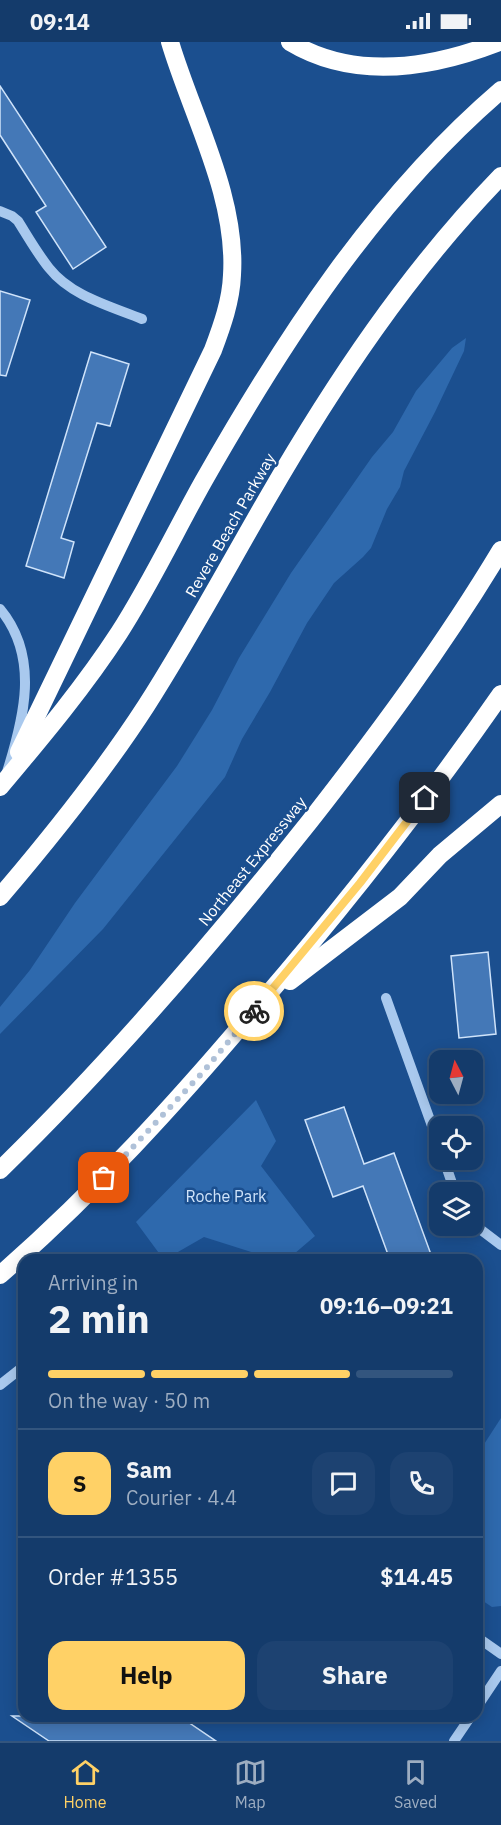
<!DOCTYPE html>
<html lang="en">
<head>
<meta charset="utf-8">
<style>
	:root { --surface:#143b6b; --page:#1d4271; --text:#f1f3f6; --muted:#9dadc1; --line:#33557e; --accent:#ffd166 }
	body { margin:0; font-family:"IBM Plex Sans",sans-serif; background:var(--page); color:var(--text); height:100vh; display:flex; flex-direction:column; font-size:22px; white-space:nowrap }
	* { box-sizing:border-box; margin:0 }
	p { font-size:20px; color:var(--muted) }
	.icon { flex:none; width:33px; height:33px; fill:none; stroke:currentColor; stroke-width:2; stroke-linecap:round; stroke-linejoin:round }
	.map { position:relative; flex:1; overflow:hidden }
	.side { position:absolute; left:18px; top:1212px; width:465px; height:468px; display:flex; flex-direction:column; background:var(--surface); border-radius:18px; box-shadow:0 3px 15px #0003,0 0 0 2px var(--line) }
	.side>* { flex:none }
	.needle { width:39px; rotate:354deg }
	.fabs { position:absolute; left:429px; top:1008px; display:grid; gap:12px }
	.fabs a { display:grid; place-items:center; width:54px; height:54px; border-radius:12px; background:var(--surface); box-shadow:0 3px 15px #0003,0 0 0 2px var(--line); font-size:30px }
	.pin { position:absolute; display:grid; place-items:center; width:51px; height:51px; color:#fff; margin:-26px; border-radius:12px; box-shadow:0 3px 9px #0006 }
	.courier { position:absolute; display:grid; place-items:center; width:60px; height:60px; margin:-30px; border:4px solid #ffd166; border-radius:50%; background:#fff; color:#222; box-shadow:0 2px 8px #0007 }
	.summary em { font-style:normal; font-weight:700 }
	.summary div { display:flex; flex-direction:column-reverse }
	.summary { display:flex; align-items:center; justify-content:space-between; height:102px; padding:0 30px }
	h1 { font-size:39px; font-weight:700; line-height:45px }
	.bar { display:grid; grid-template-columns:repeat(4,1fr); gap:9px 6px; align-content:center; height:72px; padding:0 30px }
	.bar i { height:8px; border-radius:4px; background:var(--line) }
	.bar .on { background:var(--accent) }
	.bar p { grid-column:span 4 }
	.line { display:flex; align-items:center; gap:15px; padding:0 30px; border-top:2px solid var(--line) }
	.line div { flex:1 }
	.round { display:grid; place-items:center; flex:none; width:63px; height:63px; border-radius:18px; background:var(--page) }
	.cta { display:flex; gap:12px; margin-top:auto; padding:12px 30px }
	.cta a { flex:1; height:69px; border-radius:18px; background:var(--accent); color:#111; font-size:24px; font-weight:700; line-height:69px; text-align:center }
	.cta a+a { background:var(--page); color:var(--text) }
	.status { display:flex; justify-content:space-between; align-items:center; height:42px; padding:0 30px; background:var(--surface); direction:ltr }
	.status svg { height:16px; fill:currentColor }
	.dock { display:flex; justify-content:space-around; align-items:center; height:84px; border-top:2px solid var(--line); background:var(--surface); font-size:16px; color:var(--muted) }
	.dock a { display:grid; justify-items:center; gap:3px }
	.dock .on { color:var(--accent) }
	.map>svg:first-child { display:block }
</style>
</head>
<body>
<div class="status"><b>09:14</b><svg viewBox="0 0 49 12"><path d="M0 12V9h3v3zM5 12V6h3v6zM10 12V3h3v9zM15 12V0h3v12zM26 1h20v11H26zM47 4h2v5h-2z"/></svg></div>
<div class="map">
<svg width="501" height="1699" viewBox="0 0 501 1699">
	<rect width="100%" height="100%" fill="#1b4f8f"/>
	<g fill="#2e69ad">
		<path d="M466,296L464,309L435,370L404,429L400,445L387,467L371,506L363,515L334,541L307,581L270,650L242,697L225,735L103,887L0,992V965L30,928L75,861L177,724L212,668L239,616L291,531L372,415L393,390L416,349L452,306Z"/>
		<path d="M256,1058L276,1099L261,1124L315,1194L287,1218H276L204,1195L164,1218L136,1180Z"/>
		<path d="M501,1376V1564L492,1565L477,1555V1413Z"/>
	</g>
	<g fill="#4478b7" stroke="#cfe3fa" stroke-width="1.5">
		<path d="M0,44L106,205L73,227L36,170L46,164L0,93Z"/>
		<path d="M0,249L30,258L6,334L0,333Z"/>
		<path d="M91,310L129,322L110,384L97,381L61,496L74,500L64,536L26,524Z"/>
		<path d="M488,910L496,992L459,996L451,914Z"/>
		<path d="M344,1065L364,1122L394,1111L433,1218H390L363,1144L333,1155L305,1078Z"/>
		<path d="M12,1674H179L216,1699H49Z"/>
	</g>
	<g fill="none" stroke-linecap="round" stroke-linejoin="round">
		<g stroke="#a9c9ee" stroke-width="10">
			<path d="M0,169L12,174L18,179C28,195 37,211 49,226C71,254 110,264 142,277"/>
			<path d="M0,567C40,615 24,676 7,730"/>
			<path d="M386,956L440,1106"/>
			<path d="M444,1118L455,1150"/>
			<path d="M472,1181L501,1203"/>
			<path d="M0,1343L24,1324"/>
			<path d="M477,1595L501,1612"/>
			<path d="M477,1665L501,1629"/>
			<path d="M454,1699L471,1674"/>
		</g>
		<g stroke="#fff" stroke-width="18">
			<path d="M290,0C355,39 432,26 499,0"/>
			<path d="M19,710L213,308C222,284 231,259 232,233C237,154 192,74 170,0"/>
			<path d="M0,745C41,696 84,645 119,591C150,543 175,490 203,440C283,299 376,155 501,48"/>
			<path d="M0,855C52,794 102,732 146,664C189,597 227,526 267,457C334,341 408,230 501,134"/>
			<path d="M290,939L400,855L440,813L501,762"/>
			<path d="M0,1128C112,1019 213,901 310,779C378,692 444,603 501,508"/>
			<path d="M0,1233C94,1151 177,1060 258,964C344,864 426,760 501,652"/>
		</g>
	</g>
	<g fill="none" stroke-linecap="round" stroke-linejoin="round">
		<path stroke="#afc1d8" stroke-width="6" stroke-dasharray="0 10.8" d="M104,1136L203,1030L254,969"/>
		<path stroke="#ffd166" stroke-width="8" d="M254,969L360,841L425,756"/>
	</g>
	<g text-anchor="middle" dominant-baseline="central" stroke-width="5" stroke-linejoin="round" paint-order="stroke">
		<g font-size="16" fill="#fff" stroke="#1b4f8f">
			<text transform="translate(230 483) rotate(-60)">Revere Beach Parkway</text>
			<text transform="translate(252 819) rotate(-51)">Northeast Expressway</text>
		</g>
		<g font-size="16" fill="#cfe3fa" stroke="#1b4f8f">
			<text x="226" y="1154">Roche Park</text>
		</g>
	</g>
</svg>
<div class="fabs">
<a><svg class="needle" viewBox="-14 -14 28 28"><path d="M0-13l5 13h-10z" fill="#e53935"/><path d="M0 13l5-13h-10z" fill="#9dadc1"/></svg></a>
<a><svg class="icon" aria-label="locate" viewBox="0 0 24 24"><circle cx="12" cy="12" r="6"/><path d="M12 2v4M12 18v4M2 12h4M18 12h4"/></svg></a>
<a><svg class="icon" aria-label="layers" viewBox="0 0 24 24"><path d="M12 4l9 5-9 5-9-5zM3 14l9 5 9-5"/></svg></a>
</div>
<div class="pin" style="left:104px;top:1136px;background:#ea580c"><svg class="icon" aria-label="bag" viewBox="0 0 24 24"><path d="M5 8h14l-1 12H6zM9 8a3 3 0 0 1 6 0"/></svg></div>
<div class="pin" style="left:425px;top:756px;background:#1f2937"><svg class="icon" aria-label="home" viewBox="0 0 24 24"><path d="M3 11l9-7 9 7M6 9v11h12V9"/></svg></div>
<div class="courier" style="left:254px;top:969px"><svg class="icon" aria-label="bike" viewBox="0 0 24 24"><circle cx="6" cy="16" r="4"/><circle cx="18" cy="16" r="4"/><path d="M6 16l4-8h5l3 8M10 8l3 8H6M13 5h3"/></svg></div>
<section class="side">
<div class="summary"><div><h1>2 min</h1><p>Arriving in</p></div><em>09:16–09:21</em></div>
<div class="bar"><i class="on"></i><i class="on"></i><i class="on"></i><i></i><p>On the way · 50 m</p></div>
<div class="line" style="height:108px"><b class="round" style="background:var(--accent);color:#111">S</b><div><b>Sam</b><p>Courier · 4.4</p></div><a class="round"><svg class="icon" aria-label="chat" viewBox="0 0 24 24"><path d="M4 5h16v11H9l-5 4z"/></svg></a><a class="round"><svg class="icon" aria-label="phone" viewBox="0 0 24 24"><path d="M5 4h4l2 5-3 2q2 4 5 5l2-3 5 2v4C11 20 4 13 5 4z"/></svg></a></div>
<div class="line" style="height:78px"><div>Order #1355</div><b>$14.45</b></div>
<div class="cta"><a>Help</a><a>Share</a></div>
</section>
</div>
<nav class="dock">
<a class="on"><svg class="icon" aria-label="home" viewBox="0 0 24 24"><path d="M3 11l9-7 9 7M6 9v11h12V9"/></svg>Home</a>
<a><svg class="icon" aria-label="map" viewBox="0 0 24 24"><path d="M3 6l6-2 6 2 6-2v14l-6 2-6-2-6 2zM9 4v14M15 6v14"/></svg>Map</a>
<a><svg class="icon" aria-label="saved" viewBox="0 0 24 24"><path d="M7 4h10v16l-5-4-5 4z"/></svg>Saved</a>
</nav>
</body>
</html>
